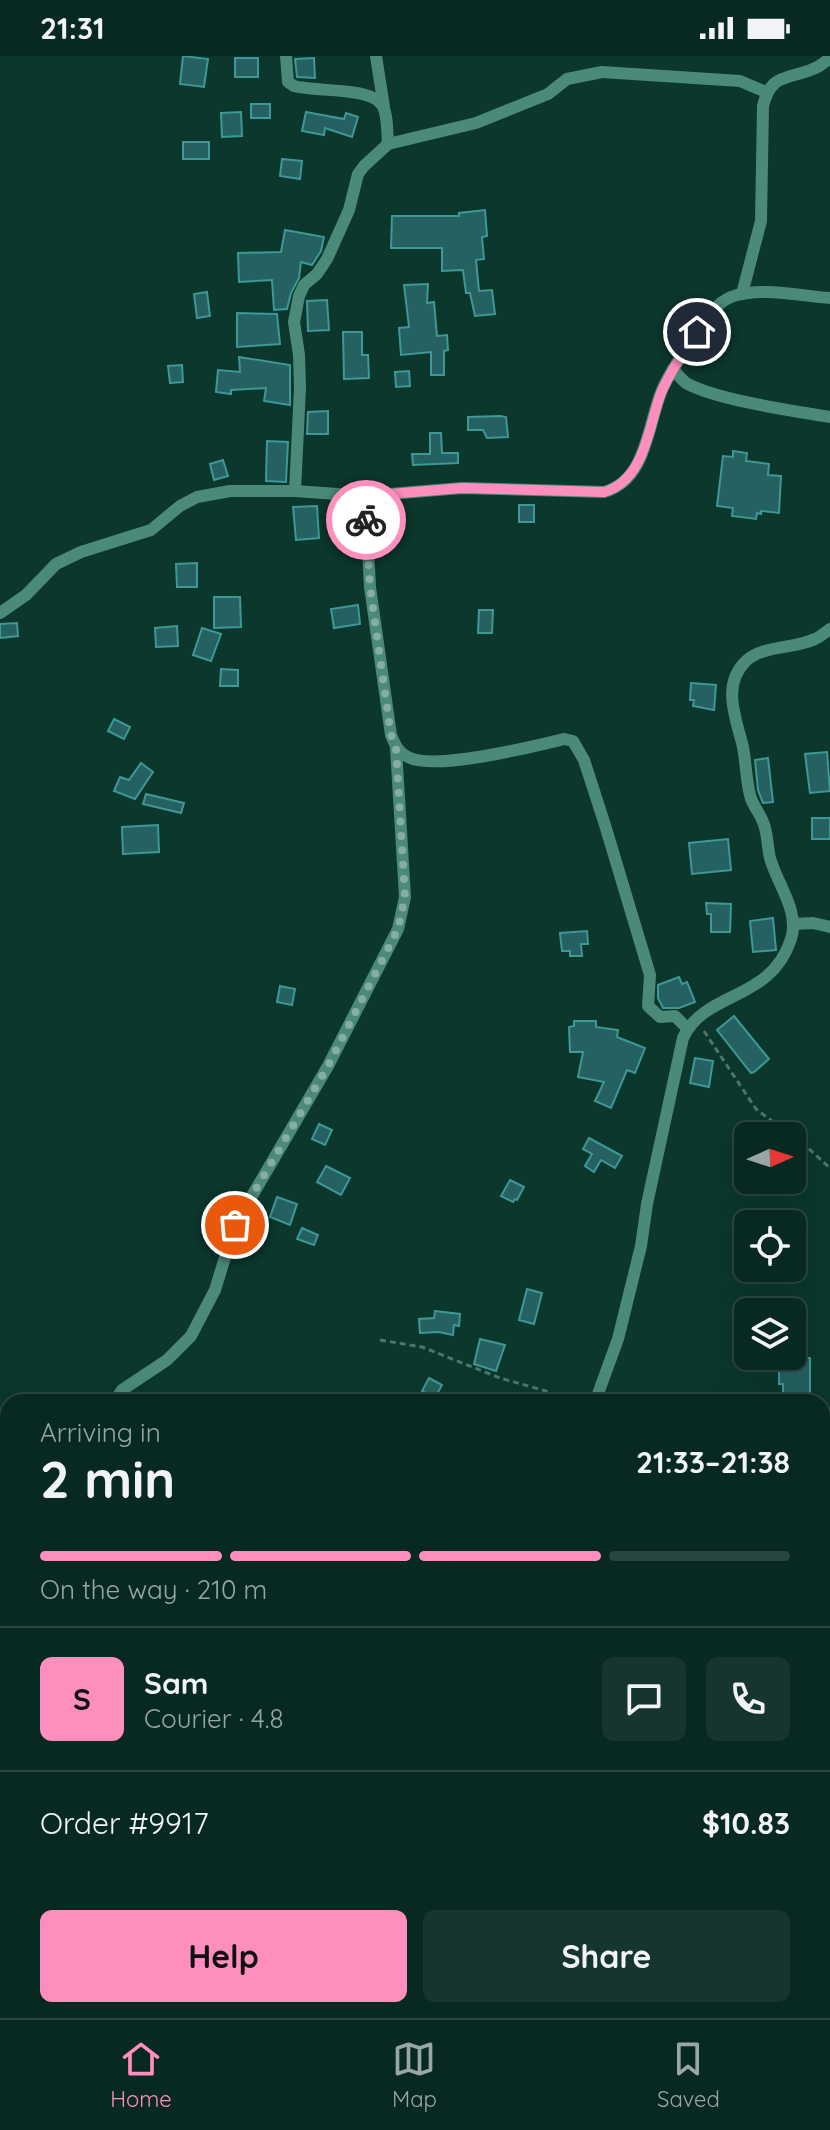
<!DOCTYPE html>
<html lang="en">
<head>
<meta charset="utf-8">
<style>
	:root { --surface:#082922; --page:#16352f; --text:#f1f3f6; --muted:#98a6a5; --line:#294540; --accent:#fd8ebe }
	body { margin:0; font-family:Quicksand,sans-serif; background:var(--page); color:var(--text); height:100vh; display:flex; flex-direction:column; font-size:30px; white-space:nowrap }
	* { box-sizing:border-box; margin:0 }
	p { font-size:26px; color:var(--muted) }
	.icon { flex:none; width:44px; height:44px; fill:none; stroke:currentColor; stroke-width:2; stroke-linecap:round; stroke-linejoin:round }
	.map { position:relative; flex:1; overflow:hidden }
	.details { position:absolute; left:0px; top:1338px; width:830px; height:624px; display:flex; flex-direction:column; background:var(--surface); border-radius:24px 24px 0 0; box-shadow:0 8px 32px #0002,0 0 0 2px var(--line) }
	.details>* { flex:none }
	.needle { width:52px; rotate:87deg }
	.tools { position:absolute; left:734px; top:1066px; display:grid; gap:16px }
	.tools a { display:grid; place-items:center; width:72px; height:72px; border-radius:12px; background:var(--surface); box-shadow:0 8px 32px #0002,0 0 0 2px var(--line); font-size:40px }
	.pin { position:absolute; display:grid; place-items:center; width:68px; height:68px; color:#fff; margin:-34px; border:4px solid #fff; border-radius:50%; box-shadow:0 2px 8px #0007 }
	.courier { position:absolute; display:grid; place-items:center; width:80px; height:80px; margin:-40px; border:6px solid #fd8ebe; border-radius:50%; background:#fff; color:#222; box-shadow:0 2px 10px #0007 }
	.head em { font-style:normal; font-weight:800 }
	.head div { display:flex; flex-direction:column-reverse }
	.head { display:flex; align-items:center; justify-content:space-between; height:136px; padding:0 40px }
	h1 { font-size:52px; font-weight:800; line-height:60px }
	.bar { display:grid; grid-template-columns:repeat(4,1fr); gap:12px 8px; align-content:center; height:96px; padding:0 40px }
	.bar i { height:10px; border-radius:6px; background:var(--line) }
	.bar .current { background:var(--accent) }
	.bar p { grid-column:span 4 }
	.line { display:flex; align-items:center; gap:20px; padding:0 40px; border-top:2px solid var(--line) }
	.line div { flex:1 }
	.round { display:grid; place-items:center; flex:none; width:84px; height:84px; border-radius:12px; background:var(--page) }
	.button { display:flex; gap:16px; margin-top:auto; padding:16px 40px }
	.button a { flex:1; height:92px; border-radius:12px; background:var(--accent); color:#111; font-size:32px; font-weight:800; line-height:92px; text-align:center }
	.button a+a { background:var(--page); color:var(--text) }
	.status { display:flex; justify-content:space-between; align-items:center; height:56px; padding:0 40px; background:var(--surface); direction:ltr }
	.status svg { height:22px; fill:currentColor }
	.tab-bar { display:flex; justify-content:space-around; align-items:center; height:112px; border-top:2px solid var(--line); background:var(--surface); font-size:22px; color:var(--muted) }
	.tab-bar a { display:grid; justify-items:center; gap:4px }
	.tab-bar .current { color:var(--accent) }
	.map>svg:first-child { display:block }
</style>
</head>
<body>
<div class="status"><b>21:31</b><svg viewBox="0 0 49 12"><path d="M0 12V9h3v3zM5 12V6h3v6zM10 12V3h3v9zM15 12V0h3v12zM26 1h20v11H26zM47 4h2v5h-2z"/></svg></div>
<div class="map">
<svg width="830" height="1962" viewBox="0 0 830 1962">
	<rect width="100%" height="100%" fill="#0b372d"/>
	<g fill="#246160" stroke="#3e9896" stroke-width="2">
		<path d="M183,0L208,3L204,31L180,28Z"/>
		<rect x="235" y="2" width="23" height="19"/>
		<path d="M314,2L315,22L297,21L295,3Z"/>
		<rect x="251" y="48" width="19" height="14"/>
		<path d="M241,56L242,80L222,81L221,57Z"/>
		<path d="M306,56L344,63L346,57L358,61L352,81L325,72L324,79L302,75Z"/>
		<rect x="183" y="86" width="26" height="17"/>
		<path d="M282,103L302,105L300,123L280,120Z"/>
		<path d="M485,154L487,180L482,181L484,203L476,204L479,235L492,234L495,258L475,260L470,237H466L463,214L442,215V192H391L392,160H459V157Z"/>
		<path d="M285,174L324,181L321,195L312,209L301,206L299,222L291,237L287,253L274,254L272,224L239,226L238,197L281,196Z"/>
		<path d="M428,228L427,247L434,246L437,280L447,279L448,294L444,295V319H431V296L401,299L399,272L409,271L404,229Z"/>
		<path d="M207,236L210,260L197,262L194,238Z"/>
		<path d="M327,244L329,274L308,275L307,245Z"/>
		<path d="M237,257L277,258L280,288L237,291Z"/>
		<path d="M343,276H362V299H368L369,322L344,323Z"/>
		<path d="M239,301L290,309V349L264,345L266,332L231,334V338L216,336L218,314L240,316Z"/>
		<path d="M182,309L183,326L170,327L168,310Z"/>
		<path d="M409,315L410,330L396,331L395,316Z"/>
		<path d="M328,355V378H307L308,356Z"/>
		<path d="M500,360L506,361L508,381L487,382L483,374H468V361Z"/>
		<path d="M430,377H441L442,397H458V407L413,409L412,398H430Z"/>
		<path d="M267,385L288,386L286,426L266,425Z"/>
		<path d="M733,395L747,397L746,405L769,408L768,419L781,420L779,457L761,455V458L757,457L756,463L732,460L733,452L717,450L723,400L733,401Z"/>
		<path d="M223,404L228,420L214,424L210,408Z"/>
		<rect x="519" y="449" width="15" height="17"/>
		<path d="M317,450L319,482L296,484L293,451Z"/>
		<path d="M197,507V531H177L176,508Z"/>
		<path d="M214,541H240L241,571L214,572Z"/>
		<path d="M358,549L360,568L334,572L331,553Z"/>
		<path d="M479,554H493L492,577H478Z"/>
		<path d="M17,567L18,580L0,582V568Z"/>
		<path d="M177,570L178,590L156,591L155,572Z"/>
		<path d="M202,572L221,578L211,605L193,599Z"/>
		<path d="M221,613L238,614V630H220Z"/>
		<path d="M691,627L716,629L714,654L693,650L694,644H690Z"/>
		<path d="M114,663L130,671L124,683L108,675Z"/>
		<path d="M827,696L830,735L810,737L805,698Z"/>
		<path d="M768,702L773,746L763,747L758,734L755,704Z"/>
		<path d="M141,707L153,716L135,743L114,735L120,721L129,724Z"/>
		<path d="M146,738L184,747L181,757L143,748Z"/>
		<rect x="812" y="762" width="18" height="21"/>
		<path d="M158,769L159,796L123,798L122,771Z"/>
		<path d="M728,783L731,814L692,818L689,787Z"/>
		<path d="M706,847L731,848L730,876H711V858H707Z"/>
		<path d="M773,862L776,894L753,896L750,865Z"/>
		<path d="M587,875L588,888H581L582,900H570V895H562L560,877Z"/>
		<path d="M679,921L682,928L687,926L695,946L679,952H663L658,942V929Z"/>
		<path d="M280,930L295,933L292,949L277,946Z"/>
		<path d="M734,960L769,1003L754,1016L751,1017L717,974Z"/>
		<path d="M574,965H596V971L618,974L617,981L645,992L635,1017L627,1014L611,1052L595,1045L604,1026L578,1021L583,996H570L569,971L574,970Z"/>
		<path d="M695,1002L713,1005L709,1031L690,1027Z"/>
		<path d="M319,1068L332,1074L325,1089L312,1083Z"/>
		<path d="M589,1082L622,1100L615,1112L601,1104L594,1116L585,1110L592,1098L583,1093Z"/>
		<path d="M326,1110L350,1122L341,1139L317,1126Z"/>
		<path d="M510,1124L524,1131L517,1144L515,1143L513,1146L501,1140Z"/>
		<path d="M277,1141L297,1148L290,1169L270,1161Z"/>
		<path d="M302,1172L318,1179L314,1189L297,1183Z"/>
		<path d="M527,1233L542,1237L534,1268L519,1264Z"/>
		<path d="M435,1255L460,1258L459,1270L454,1269L453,1279L439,1276L420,1277L419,1263L434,1262Z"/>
		<path d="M480,1283L505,1289L496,1315L474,1308Z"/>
		<path d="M779,1302H810V1340H783V1328H779Z"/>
		<path d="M429,1322L442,1329L435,1342L422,1335Z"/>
	</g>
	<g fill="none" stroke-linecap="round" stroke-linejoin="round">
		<g stroke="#4d766b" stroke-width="3" stroke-dasharray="6 4" stroke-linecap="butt">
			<path d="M704,975L756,1053L808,1092L830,1112"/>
			<path d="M380,1284L422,1291L500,1322L546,1335L567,1346"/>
			<path d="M46,1954L56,1962"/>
		</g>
		<g stroke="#4b8978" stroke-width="12">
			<path d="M286,0L288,26L294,30C315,36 371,31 382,49C388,58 387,77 388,88"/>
			<path d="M376,0L384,51"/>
			<path d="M742,238L761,165L763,50C771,17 787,24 813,13C819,11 825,6 830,2"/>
			<path d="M673,313C677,318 681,323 686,327C716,344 794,355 830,361"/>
			<path d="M295,435L300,332L299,299L294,266L299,240L304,229L317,218L327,203L349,154L358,118L364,110L388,88L476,67L548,38L567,23L602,16L740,25L766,36"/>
			<path d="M365,440L370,531L391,679C395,689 398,697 410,702C439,714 531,691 564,683L573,685L584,704L605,769L650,919L648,950L660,961L675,960L688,973"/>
			<path d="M0,557L26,539L56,508L81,496L151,474L180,450L197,441L230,435H295L365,440L462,432L604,436C647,424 647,370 662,334C671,313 685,295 698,276C706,263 716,247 731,241C760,230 800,240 830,242"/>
			<path d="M793,868L813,867L830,871"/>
			<path d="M114,1346L122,1334L167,1304L191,1280L215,1234L235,1169L328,1010L398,873L405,841L396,692"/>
			<path d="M595,1346L618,1283L641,1190L647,1148L683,982C705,934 771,946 791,883C800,855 777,828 770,802C767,790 768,777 763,766C760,757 752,749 750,739C746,723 746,707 743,691C736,662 721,629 746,605C763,589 794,593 815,583C820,581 825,577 830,573"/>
			<path d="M0,1445L8,1439"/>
			<path d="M822,1647L830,1644"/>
			<path d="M822,1943L830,1946"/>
			<path d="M0,1949L8,1939"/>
			<path d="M400,1962L403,1954"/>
			<path d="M546,1962L548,1954"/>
		</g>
	</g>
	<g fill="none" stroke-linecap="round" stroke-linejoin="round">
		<path stroke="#85ada1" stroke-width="8" stroke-dasharray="0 14.4" d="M235,1169L328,1010L398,873L405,841L396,692L391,679L370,531L366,464"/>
		<path stroke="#fd8ebe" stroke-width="10" d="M366,464L365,440L462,432L604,436C645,424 648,372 661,337C670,315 684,296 697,276"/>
	</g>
</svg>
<div class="tools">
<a><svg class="needle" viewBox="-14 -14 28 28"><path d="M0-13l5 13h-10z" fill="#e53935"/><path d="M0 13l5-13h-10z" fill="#98a6a5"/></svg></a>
<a><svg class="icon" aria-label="locate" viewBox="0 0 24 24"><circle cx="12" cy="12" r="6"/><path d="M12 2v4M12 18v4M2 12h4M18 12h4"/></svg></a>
<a><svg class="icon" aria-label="layers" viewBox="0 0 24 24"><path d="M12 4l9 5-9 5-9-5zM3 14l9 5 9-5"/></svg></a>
</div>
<div class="pin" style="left:235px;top:1169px;background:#ea580c"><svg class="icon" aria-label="bag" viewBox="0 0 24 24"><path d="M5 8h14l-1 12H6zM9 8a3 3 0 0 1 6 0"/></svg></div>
<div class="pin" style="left:697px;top:276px;background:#1f2937"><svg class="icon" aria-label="home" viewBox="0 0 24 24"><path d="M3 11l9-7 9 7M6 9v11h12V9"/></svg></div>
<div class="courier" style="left:366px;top:464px"><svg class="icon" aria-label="bike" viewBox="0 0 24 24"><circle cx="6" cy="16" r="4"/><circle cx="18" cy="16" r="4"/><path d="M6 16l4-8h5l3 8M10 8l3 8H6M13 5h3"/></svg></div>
<section class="details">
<div class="head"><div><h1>2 min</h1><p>Arriving in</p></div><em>21:33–21:38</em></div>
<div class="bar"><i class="current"></i><i class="current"></i><i class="current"></i><i></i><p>On the way · 210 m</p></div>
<div class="line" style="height:144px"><b class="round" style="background:var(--accent);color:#111">S</b><div><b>Sam</b><p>Courier · 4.8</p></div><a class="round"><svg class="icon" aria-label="chat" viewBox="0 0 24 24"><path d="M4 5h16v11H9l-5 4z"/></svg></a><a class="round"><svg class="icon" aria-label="phone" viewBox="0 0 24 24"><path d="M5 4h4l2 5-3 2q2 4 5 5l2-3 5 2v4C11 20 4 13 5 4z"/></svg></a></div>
<div class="line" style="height:104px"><div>Order #9917</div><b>$10.83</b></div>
<div class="button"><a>Help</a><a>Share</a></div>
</section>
</div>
<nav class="tab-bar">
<a class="current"><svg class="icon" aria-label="home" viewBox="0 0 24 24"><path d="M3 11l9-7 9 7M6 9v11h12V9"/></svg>Home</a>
<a><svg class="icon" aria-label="map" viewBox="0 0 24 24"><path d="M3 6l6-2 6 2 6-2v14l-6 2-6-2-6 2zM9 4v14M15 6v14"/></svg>Map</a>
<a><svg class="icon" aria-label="saved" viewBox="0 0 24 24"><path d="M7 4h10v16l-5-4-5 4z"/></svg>Saved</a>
</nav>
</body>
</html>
